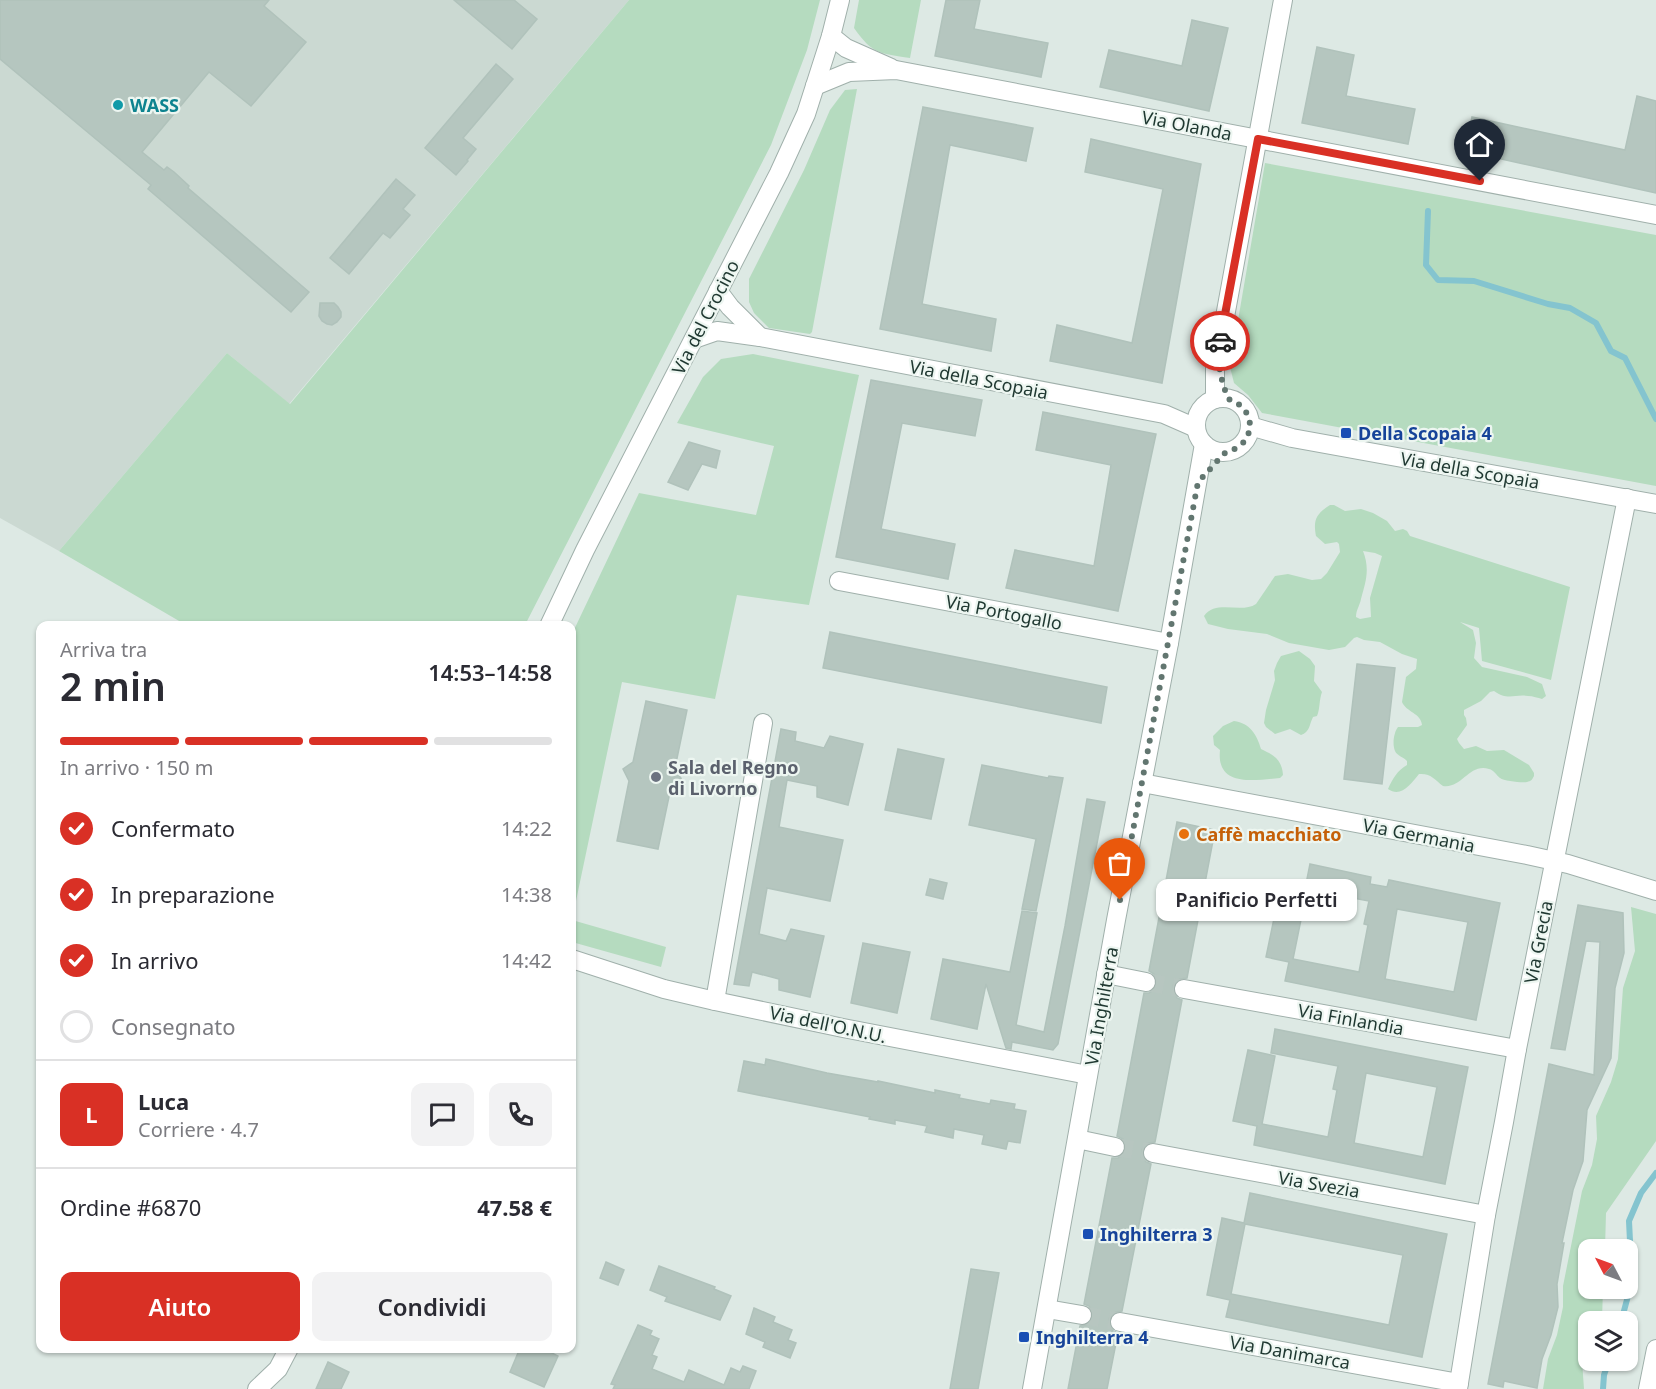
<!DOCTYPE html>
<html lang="it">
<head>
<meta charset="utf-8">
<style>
	:root { --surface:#fff; --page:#f2f2f3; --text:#2b2b33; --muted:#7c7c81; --line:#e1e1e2; --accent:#d93025 }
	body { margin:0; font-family:"Noto Sans",sans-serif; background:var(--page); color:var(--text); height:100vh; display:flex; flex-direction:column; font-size:22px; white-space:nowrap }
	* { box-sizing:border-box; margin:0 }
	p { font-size:20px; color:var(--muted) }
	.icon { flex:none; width:33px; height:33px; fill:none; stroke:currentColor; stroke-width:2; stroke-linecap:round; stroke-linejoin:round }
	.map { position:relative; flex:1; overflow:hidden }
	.sheet { position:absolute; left:36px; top:621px; width:540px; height:732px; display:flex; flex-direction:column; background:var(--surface); border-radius:12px; box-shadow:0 2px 4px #0004 }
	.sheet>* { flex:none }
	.needle { width:39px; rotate:311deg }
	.buttons { position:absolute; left:1578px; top:1239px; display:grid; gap:12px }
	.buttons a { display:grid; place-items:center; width:60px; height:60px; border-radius:12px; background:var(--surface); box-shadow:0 2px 4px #0004; font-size:30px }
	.pin { position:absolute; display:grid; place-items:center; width:51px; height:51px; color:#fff; margin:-62px -26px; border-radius:50% 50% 50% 0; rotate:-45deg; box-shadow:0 0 6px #0007 }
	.pin .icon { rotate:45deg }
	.courier { position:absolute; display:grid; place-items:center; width:60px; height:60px; margin:-30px; border:4px solid #d93025; border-radius:50%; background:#fff; color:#222; box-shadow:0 2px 8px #0007 }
	.bubble { position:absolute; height:42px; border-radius:12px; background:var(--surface); box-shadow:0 2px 4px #0004; font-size:20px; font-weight:600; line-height:42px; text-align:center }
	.headline em { font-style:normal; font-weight:600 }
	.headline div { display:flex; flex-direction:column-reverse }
	.headline { display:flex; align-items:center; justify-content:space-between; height:102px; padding:0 24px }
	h1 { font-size:39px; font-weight:600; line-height:45px }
	.bar { display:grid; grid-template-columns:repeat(4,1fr); gap:9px 6px; align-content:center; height:72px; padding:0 24px }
	.bar i { height:8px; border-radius:4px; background:var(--line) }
	.bar .current { background:var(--accent) }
	.bar p { grid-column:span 4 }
	.line { display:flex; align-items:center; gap:15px; padding:0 24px; border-top:2px solid var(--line) }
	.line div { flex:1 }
	.round { display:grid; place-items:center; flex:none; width:63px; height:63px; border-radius:12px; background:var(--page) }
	ol { padding:0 24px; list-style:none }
	li { display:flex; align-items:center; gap:18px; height:66px }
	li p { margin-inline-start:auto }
	li .icon { padding:6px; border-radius:50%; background:var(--accent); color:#fff; stroke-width:4 }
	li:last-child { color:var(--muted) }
	li i { width:33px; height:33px; border:3px solid var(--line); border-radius:50% }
	.primary-button { display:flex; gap:12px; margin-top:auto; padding:12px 24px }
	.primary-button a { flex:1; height:69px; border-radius:12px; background:var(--accent); color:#fff; font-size:24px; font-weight:600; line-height:69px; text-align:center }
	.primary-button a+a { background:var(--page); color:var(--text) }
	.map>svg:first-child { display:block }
</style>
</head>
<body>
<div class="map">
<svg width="1656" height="1389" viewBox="0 0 1656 1389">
	<rect width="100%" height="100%" fill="#dde9e4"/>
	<path fill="#cbd9d2" d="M0,0H629L289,404L227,353L59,551L0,518Z"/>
	<g fill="#b5dbbf" fill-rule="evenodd">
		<path d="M629,0H820L807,50L771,145L525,625H186L59,551L227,353L290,404Z"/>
		<path d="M859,0H921L910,58C880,53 873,55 854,28Z"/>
		<path d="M857,89L812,332L810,334L769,328L754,313L749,302V279L804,170L830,110L845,90Z"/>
		<path d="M1265,163L1656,235V486L1262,413L1248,395L1234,383L1230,367Z"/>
		<path d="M753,354L859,375L809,605L737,595L715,699L622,682L572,920L666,947L661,967L572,942V634L639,493L756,515L774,446L677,423L703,377L721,359Z"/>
		<path d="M1330,505H1334L1345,511L1361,509L1373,513L1387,521L1395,531L1403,529L1407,531L1410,536L1570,587L1551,680L1482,661L1479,628L1460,622L1473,630L1476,643L1474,658L1482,667L1527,677L1542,684L1546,696L1542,699C1538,698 1533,696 1528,696C1514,694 1508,701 1494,691L1490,692L1481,701L1464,710V715L1466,718L1467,725L1457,739L1459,743L1464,749L1476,746L1487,751L1504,750L1529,765L1534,773V776C1532,780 1531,781 1527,782C1522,783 1504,781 1500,778C1496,775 1494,770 1489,769C1469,763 1462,789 1443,786C1435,780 1431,773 1419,774C1411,784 1401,798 1388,789C1393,778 1397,771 1407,765V761C1404,757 1397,756 1395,751C1392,744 1394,732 1398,727H1418L1422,725C1421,713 1406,712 1402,702L1406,677L1416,669L1417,659L1402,654L1380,642L1364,640L1357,637L1354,638L1345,647L1329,650L1289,643L1267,634L1228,629L1208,624L1204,616C1216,599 1241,614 1256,604L1275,576L1288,574L1312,580L1321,579L1327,573L1340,552L1339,544L1337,542L1325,544L1316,536C1313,520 1316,514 1330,505ZM1363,551L1375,553L1382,556L1370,598L1371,617L1360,619L1356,617C1356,610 1360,605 1361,599C1366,581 1370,569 1363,551Z"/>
		<path d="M1299,651L1310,659L1315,666L1314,681L1322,692C1319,700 1320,709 1317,716L1313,717C1309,725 1310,732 1301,735L1290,729L1275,734L1266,727L1264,723L1266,710L1275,680L1274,671L1277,663L1281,656Z"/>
		<path d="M1234,721C1250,723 1257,735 1261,749C1274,755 1282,760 1283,775L1280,778C1255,780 1216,788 1220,750L1214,745L1213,736L1223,726Z"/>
		<path d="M1631,907L1656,914V1141L1606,1213L1605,1249L1588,1250V1288L1603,1289L1602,1319L1601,1321L1588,1322V1347L1582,1361L1584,1389H1543L1548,1359L1557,1335L1563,1307V1286L1582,1191L1592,1165L1597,1139L1596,1116L1611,1082L1618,1059L1623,988L1635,951Z"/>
	</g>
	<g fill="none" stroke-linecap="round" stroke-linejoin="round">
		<g stroke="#84c4cf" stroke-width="6">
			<path d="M1428,211L1426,265L1438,280L1474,281L1548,304L1570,308L1596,323L1611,351L1625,358L1656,419"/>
			<path d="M1621,1322L1632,1281L1629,1221L1641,1193L1656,1173"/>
			<path d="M1603,1389L1604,1375L1609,1360"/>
		</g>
	</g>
	<g fill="#b5c6bf" stroke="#b0c2bb" stroke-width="1.5" fill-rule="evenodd">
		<path d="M0,0H269L264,6L306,42L251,106L209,72L142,152L164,170L167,167L174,172L189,186L188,188L309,292L291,312L148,189L151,185L0,59Z"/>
		<path d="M454,0H514L537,19L512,49Z"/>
		<path d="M946,0H980L974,29L1048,43L1041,77L935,56Z"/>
		<path d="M1192,20L1228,28L1209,111L1100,87L1109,50L1182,66Z"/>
		<path d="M1317,47L1354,55L1346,96L1415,109L1408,144L1302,123Z"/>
		<path d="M496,64L513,79L463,138L476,149L467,160L468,161L456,175L425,148Z"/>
		<path d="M1637,96L1656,101V193L1465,151L1472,117L1625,150Z"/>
		<path d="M923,107L1033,128L1026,161L950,145L922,304L996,319L991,351L880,329Z"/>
		<path d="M1091,139L1201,164L1162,383L1050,361L1057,325L1132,343L1163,189L1085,172Z"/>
		<path d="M396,179L415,195L403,209L410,215L390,238L383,233L349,274L330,258Z"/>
		<path d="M320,303H334L338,307L341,312V317L337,322L332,325L327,324L322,321L319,316Z"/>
		<path d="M871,380L982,400L975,436L902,423L881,529L955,544L948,579L836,557Z"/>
		<path d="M1043,412L1156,434L1118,611L1006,588L1015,550L1094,566L1111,465L1036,450Z"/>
		<path d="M689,442L720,451L716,468L702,464L688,490L668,482Z"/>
		<path d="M830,632L1107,687L1101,723L823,668Z"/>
		<path d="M1357,664L1395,668L1382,784L1344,779Z"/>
		<path d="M646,701L687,710L675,768L682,780L671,787L658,849L617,841L629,781L623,769L633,762Z"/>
		<path d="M781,729L796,732L795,741L824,748L830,736L863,744L848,805L817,797V786L787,780L779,827L843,840L830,901L767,888L759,934L786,941L791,929L824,936L810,997L779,990V979L752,972L749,986L734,984Z"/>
		<path d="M898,749L944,759L931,819L885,810Z"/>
		<path d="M982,765L1048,778L1049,776L1063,778L1036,911L1022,909L1036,839L969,825Z"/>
		<path d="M1087,799L1105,802L1058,1044L1053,1050L1012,1042L1011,1049L1006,1048L986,984L977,1029L931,1019L943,959L1010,972L1022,911L1037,913L1016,1025L1044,1032L1065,926Z"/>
		<path d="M1177,822L1215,830L1187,978L1180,979L1175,982L1173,986L1174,993L1177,998L1182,1000L1155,1142L1149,1143L1144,1146L1142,1150L1143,1157L1146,1162L1151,1164L1122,1311L1116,1312L1111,1315L1109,1319L1110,1326L1113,1331L1118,1333L1107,1389H1068L1080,1326L1086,1325L1091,1322L1093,1317L1092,1311L1089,1306L1084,1304L1112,1158H1118L1123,1155L1126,1149L1125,1143L1123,1139L1117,1136L1144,993H1149L1154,990L1157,984L1156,978L1154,974L1149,971Z"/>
		<path d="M1310,864L1371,877L1370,884L1387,887L1389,880L1500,903L1476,1020L1285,981L1289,962L1266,957L1281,885L1307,890L1293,959L1359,972L1368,925L1364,924L1369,901L1305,889ZM1397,909L1468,922L1454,992L1385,979Z"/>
		<path d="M930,879L947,883L943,899L926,895Z"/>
		<path d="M1578,905L1623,913L1624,953L1615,988L1611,1058L1587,1110L1583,1161L1573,1190L1562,1243H1564L1557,1284L1558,1307L1551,1335L1542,1359L1537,1388L1504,1381L1503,1387L1488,1384L1549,1064L1594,1075L1600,942L1586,941L1565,1050L1551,1048Z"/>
		<path d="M863,943L910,952L897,1013L851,1003Z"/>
		<path d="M1275,1029L1468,1067L1445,1184L1254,1145L1257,1126L1233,1121L1248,1050L1275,1056L1262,1124L1328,1137L1337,1090L1333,1089L1338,1066L1271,1053ZM1366,1073L1437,1087L1423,1157L1354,1143Z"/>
		<path d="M766,1059L827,1073L878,1082V1081L935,1093V1090L960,1095L959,1098L990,1104L991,1100L1015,1104L1014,1109L1026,1111L1020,1143L1008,1141L1006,1149L982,1144L984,1135L954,1129L953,1138L925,1132L927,1126L895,1120V1124L869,1119L870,1117L738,1091L744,1061L765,1065Z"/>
		<path d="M1250,1193L1447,1234L1422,1357L1226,1317L1230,1300L1207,1295L1222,1218L1244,1223ZM1245,1224L1403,1255L1389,1325L1231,1294Z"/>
		<path d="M606,1262L624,1270L618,1285L600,1278Z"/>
		<path d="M659,1266L715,1287L714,1289L731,1296L720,1320L665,1301L667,1297L650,1290Z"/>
		<path d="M971,1269L999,1273L978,1389H950Z"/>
		<path d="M754,1308L775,1317L773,1322L792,1330L788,1340L796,1343L790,1358L763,1347L765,1342L746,1334Z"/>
		<path d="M638,1325L652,1331L650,1335L659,1339L652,1355L657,1357L652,1369L684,1382L689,1370L724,1385L731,1368L740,1372L743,1366L756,1371L749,1389H613L615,1385L611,1384Z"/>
		<path d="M520,1348H542L558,1356L544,1387L510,1372Z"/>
		<path d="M328,1362L349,1372L341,1389H316Z"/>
	</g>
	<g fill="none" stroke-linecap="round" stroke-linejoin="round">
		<g stroke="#b7c6c0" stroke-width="18" stroke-dasharray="18 9" stroke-linecap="butt">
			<path d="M1146,982L1184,989"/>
			<path d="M1115,1147L1153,1153"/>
			<path d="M1082,1315L1120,1322"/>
		</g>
		<g stroke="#a0b0ab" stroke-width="20">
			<g id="minor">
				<path d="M831,36L846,48L891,68"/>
				<path d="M815,86L849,72L896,70L1656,215"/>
				<path d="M718,291L730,307L760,337"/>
				<path d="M694,339L717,331L760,337L1164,414L1196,428"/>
				<circle cx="1223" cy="425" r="27"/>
				<path d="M1215,399V362L1218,355C1239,236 1262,118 1283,0"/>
				<path d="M1250,426L1292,438L1656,504"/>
				<path d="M839,581L1169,643"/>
				<path d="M549,626L585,550L779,173L806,114L831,36L840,0"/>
				<path d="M1142,783L1527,855L1568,864L1656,891"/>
				<path d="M572,959L664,989L715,1001L843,1028L1088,1075"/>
				<path d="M1106,974L1146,982"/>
				<path d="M1184,989L1517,1049"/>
				<path d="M715,1001L763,723"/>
				<path d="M1077,1139L1115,1147"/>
				<path d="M1153,1153L1486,1215"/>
				<path d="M1047,1309L1082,1315"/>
				<path d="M1120,1322L1459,1383"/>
				<path d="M257,1389L278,1369L289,1348"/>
				<path d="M1032,1389L1116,920L1169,643L1204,444"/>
				<path d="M1458,1389L1486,1215L1504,1122L1517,1049L1627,498"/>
				<path d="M1648,1389L1656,1349"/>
			</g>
		</g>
		<use href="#minor" stroke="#fff" stroke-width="18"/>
	</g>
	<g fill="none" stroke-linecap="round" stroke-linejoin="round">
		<path stroke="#627670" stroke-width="6" stroke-dasharray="0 10.8" d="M1120,900L1198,482C1207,473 1215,463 1224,454C1228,450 1235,450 1240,446C1258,429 1250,406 1228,399C1221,379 1216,362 1220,341"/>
		<path stroke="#d93025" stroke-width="8" d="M1220,341L1258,139L1480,181"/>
	</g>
	<circle fill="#0f9aa8" stroke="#edf6f1" stroke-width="2" cx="118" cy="105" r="6"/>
	<g fill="#1a4fb4" stroke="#edf6f1" stroke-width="2">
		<rect x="1340" y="427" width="12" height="12" rx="3"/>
		<rect x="1082" y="1228" width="12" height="12" rx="3"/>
		<rect x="1018" y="1331" width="12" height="12" rx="3"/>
	</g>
	<circle fill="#6b7280" stroke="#edf6f1" stroke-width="2" cx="656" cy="777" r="6"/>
	<circle fill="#e8710a" stroke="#edf6f1" stroke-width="2" cx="1184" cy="834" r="6"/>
	<g text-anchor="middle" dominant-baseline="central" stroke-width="4.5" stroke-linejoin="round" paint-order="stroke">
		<g font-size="18" font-weight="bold" fill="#0d838f" stroke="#edf6f1" text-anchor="start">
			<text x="130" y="105">WASS</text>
		</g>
		<g font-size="18" fill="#1f3831" stroke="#edf6f1">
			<text transform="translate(1187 125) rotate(11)">Via Olanda</text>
			<text transform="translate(705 317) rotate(-63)">Via del Crocino</text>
			<text transform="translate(979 379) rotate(11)">Via della Scopaia</text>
			<text transform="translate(1470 470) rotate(10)">Via della Scopaia</text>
			<text transform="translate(1004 612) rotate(11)">Via Portogallo</text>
			<text transform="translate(1419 835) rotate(11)">Via Germania</text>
			<text transform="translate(1538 942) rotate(-79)">Via Grecia</text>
			<text transform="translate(1101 1006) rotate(-80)">Via Inghilterra</text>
			<text transform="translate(1351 1019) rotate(10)">Via Finlandia</text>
			<text transform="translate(828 1024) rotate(12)">Via dell'O.N.U.</text>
			<text transform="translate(1319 1184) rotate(10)">Via Svezia</text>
			<text transform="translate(1290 1352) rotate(10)">Via Danimarca</text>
		</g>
		<g font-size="18" font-weight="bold" fill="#164399" stroke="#edf6f1" text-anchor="start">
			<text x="1358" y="433">Della Scopaia 4</text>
			<text x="1100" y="1234">Inghilterra 3</text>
			<text x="1036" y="1337">Inghilterra 4</text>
		</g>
		<g font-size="18" font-weight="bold" fill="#5b616d" stroke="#edf6f1" text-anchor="start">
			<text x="668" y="767">Sala del Regno<tspan x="668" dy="21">di Livorno</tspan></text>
		</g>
		<g font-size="18" font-weight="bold" fill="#c56008" stroke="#edf6f1" text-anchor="start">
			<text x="1196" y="834">Caffè macchiato</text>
		</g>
	</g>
</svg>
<div class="buttons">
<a><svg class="needle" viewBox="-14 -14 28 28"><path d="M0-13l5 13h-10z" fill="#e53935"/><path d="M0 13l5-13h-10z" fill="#7c7c81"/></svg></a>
<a><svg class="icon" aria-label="layers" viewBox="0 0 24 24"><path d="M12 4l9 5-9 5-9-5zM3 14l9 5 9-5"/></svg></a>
</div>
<div class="pin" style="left:1120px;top:900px;background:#ea580c"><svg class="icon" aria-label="bag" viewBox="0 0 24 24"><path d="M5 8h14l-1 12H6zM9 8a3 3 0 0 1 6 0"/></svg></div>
<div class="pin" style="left:1480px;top:181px;background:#1f2937"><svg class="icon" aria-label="home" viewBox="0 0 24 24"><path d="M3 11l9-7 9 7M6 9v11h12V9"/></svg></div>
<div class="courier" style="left:1220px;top:341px"><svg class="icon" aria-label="car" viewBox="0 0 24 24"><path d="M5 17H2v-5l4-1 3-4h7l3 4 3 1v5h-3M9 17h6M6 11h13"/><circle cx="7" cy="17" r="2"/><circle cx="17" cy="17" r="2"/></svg></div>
<div class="bubble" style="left:1156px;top:879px;width:201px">Panificio Perfetti</div>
<section class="sheet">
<div class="headline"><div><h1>2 min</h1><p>Arriva tra</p></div><em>14:53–14:58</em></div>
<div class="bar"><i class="current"></i><i class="current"></i><i class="current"></i><i></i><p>In arrivo · 150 m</p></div>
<ol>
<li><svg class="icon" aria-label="check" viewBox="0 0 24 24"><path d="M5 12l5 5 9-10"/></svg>Confermato<p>14:22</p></li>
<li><svg class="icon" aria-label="check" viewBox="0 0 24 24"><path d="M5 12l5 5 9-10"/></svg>In preparazione<p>14:38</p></li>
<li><svg class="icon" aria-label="check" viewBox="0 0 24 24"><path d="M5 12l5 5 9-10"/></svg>In arrivo<p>14:42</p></li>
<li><i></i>Consegnato</li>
</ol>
<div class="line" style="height:108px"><b class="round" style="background:var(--accent);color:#fff">L</b><div><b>Luca</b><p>Corriere · 4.7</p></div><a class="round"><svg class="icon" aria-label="chat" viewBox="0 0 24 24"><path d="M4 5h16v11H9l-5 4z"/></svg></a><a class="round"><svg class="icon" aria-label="phone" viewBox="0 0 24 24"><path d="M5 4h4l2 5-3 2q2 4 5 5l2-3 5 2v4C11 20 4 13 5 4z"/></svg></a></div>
<div class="line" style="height:78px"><div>Ordine #6870</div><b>47.58 €</b></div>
<div class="primary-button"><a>Aiuto</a><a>Condividi</a></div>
</section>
</div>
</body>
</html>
